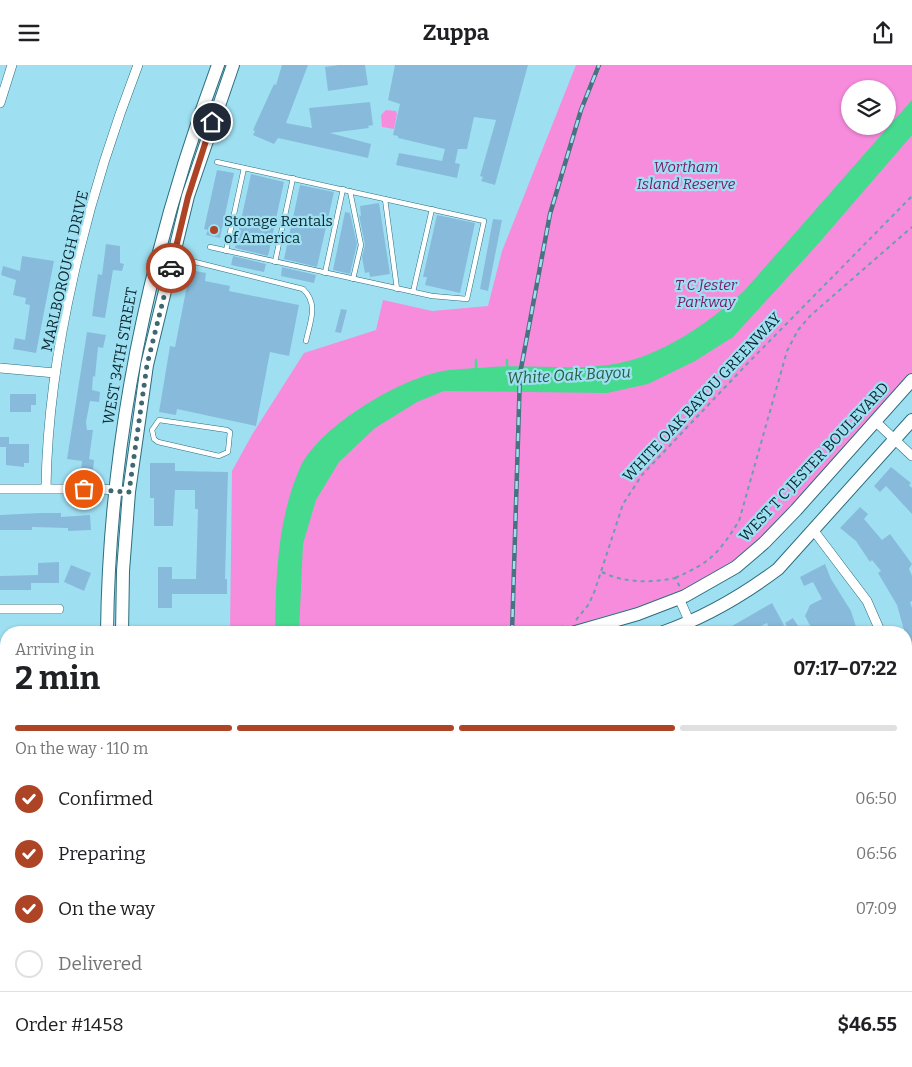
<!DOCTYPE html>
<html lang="en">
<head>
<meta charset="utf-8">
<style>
	:root { --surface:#fff; --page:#f6f6f6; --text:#202124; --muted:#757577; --line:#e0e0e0; --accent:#ad4426 }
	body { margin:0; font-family:Bitter,serif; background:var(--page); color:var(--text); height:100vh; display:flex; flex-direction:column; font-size:19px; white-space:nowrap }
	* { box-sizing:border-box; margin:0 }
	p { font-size:16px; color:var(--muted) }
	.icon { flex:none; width:28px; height:28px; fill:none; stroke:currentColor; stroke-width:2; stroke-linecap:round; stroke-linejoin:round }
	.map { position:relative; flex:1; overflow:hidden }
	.panel { position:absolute; left:0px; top:561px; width:912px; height:441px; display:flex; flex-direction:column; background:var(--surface); border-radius:20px 20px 0 0; box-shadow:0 1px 4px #0004 }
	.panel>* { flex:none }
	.fabs { position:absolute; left:841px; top:15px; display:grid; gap:10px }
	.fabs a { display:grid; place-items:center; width:55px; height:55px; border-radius:50%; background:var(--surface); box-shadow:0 1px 4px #0004; font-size:25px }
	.pin { position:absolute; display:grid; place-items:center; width:42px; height:42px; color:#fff; margin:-21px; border:2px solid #fff; border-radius:50%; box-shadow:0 1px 5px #0007 }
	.courier { position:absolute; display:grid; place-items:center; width:50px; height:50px; margin:-25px; border:4px solid #ad4426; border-radius:50%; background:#fff; color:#222; box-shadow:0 1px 6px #0007 }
	.headline em { font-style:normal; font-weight:700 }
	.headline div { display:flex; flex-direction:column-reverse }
	.headline { display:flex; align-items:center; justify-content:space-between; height:85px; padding:0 15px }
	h1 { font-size:32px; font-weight:700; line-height:38px }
	.bar { display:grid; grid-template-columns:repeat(4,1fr); gap:8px 5px; align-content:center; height:60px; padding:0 15px }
	.bar i { height:6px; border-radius:4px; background:var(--line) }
	.bar .on { background:var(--accent) }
	.bar p { grid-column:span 4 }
	.line { display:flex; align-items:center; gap:12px; padding:0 15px; border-top:1px solid var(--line) }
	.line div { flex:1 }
	ol { padding:0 15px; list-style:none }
	li { display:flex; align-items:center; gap:15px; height:55px }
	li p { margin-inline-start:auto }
	li .icon { padding:5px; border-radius:50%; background:var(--accent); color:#fff; stroke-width:4 }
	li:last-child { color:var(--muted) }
	li i { width:28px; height:28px; border:2px solid var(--line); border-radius:50% }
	header { display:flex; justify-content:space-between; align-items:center; height:65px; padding:0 15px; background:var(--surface); font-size:22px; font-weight:700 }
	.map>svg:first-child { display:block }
</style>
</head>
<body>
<header><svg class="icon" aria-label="menu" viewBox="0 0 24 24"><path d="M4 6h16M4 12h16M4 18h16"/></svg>Zuppa<svg class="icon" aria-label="share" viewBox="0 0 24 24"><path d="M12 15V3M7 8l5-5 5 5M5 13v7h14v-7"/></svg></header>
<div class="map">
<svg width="912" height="1002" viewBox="0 0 912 1002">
	<rect width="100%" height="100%" fill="#9ee0f2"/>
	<g fill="#f78cdd" fill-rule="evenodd">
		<path d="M576,0H912V307L775,460L737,493L709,512L662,535L595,554L557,567L230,568L232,406L253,368L304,288L376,265L383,235L432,246L488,241L502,186ZM850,24H888V61H850Z"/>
		<path d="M386,45L396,46L397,49L394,64L382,62L381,50Z"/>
		<path d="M121,996H343V1002H109Z"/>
	</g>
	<g fill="#45da8e">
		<path d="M912,35V70L818,179L733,272L695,296L648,319L607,328L444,326L417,337L375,363L339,397L316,435L303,479L299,567H275C276,512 277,457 299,405C316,364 392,319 434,308C451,303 472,304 490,302C538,299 585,308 632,295C675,282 711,255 744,226Z"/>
		<path d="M239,996H268L265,1002H234Z"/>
	</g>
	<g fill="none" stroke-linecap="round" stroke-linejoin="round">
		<g stroke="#45da8e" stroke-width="2.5">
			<path d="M476,295V306"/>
			<path d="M507,304V295"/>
		</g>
	</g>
	<g fill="#88bbdb">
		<path d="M282,0H308L286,58L312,63L309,43L370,37L373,60L368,61L369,63L330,68L371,79L368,93L278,73L274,79L253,70L255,66L253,65L274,19L276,20Z"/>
		<path d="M339,0H365L368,20L328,26L325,2Z"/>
		<path d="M395,0H528L495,120L481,116L483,112L480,111L496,55L474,52L467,84H458L455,98L460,99L457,113L396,100L399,88L442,96L445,84L398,73V71L393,70L400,39L388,35Z"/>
		<path d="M217,105L234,108L220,173L206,170L208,165L204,164Z"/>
		<path d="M251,109L284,117L268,191L235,183Z"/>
		<path d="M300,120L334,127L317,202L284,194Z"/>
		<path d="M379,138L390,209L370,212L369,207L365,208L362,192L365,180L359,150L361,151L360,141Z"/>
		<path d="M345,147L350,148L357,179L350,209L333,205Z"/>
		<path d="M437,150L475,158L460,228L425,220L427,212H423Z"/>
		<path d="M493,154L502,155L488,226L480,224Z"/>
		<path d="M106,179L120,181V198L124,199L122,206L113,205L105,253L92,251L98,209L102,210Z"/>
		<path d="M22,191L54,196L36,288L13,284L15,273L25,275L30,240L25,239L26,233L13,230L16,215L1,210L3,201L20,206Z"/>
		<path d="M233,191L266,199L264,207L231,200Z"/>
		<path d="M282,202L316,210L314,218L281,211Z"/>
		<path d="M190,205L206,208L205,216L230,221L229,226L299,240L289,291L270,287L256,361L177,344L176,350L159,347L170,281L175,282Z"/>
		<path d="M341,244L347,245L341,268L335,267Z"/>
		<path d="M87,267L106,270L103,283L98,282L95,312L93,311L92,325L100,327L99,337L90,336L86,357L87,365H93L89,394L94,395L93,406L81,405L82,396L67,394Z"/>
		<path d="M10,329H36V340H31V347H10Z"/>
		<path d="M0,372H9V379H29V398H24V402L6,400V382H0Z"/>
		<path d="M150,398H175V406L228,407L225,514H227V529H172V543H158V502H172V514H196L198,444H195V425H175L173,461H154V433H150Z"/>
		<path d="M891,402L911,418L909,420L912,423V449L887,422L886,421L880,427L874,421Z"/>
		<path d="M860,442L868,449L864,454L882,475L890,469L912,499L909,504L912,511V536L910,537L912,543V583H909L897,540L878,508L881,506L872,495L870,497L856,476L840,463Z"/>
		<path d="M40,448H61V452L90,450L91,465L68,466V463L32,462V465H0V450Z"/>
		<path d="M59,497V518H31V525H0V511L38,510V498Z"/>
		<path d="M825,499L831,514L851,546L858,568H814L805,551L810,540L822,534L813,517L804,521L800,512Z"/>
		<path d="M71,500L91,508L84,526L64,517Z"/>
		<path d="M772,538L784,560L771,567L767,558L754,564L755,568H720Z"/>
		<path d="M793,553L798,561L790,566L785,558Z"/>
	</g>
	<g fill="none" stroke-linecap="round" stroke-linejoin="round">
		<g stroke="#2b6e7e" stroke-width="5.5">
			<g id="lane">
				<path d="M350,126L361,180L353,214"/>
				<path d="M385,134L397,224"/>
				<path d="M210,182L432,231L467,234L484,156L217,97"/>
				<path d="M226,186L244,103"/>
				<path d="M175,192L303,224C319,239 310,257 306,276"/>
				<path d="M275,197L293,113"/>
				<path d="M325,208L343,124"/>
				<path d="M413,227L432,144"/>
				<path d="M159,355L227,365L230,367L228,387L219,391L158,377L154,374L152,365Z"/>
				<path d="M542,996H554"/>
				<path d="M625,996V1002"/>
			</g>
		</g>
		<g stroke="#2b6e7e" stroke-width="10">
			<g id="street">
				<path d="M0,38L12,0"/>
				<path d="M0,303L55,308"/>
				<path d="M875,356L912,391"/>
				<path d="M46,423C48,284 88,130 138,0"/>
				<path d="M0,424H103L129,427"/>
				<path d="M814,466L867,536L881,568"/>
				<path d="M679,533L690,558V568"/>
				<path d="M0,544H59"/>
				<path d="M906,670L912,694"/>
				<path d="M906,792L912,790"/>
				<path d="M0,874L6,872"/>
				<path d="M699,996V1002"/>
				<path d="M825,996V1002"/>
			</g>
		</g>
		<g stroke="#2b6e7e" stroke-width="14">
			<g id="secondary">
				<path d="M107,568C109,372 150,183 218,0"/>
				<path d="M122,568L123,506L129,427L147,300L188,131L233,0"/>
				<path d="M572,568L638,549L685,531L736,502L764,478L796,445L912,315"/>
				<path d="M661,568C704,553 742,531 778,504L912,355"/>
				<path d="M107,996V1002"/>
				<path d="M122,996V1002"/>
				<path d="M0,1001L13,996"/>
				<path d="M70,1002L85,996"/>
			</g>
		</g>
		<g stroke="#6a9fad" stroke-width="2" stroke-dasharray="4 4" stroke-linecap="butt">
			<path d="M602,507C624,518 650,518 675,513L680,522"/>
			<path d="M675,513C711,497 718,489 739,456L787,286L798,265L811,250L912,162"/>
			<path d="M576,555L589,539L595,525L623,439L642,410L747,299L912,131"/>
			<path d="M548,568L563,561"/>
			<path d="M296,1002L299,996"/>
		</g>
		<use href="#lane" stroke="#fff" stroke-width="4.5"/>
		<use href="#street" stroke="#fff" stroke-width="9"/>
		<use href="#secondary" stroke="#fff" stroke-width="12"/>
		<g stroke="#47737f" stroke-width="4.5">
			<g id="rail">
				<path d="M512,568L520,309L550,149L581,45L599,0"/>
				<path d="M503,1002V996"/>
			</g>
		</g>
		<use href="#rail" stroke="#9ee0f2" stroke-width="2.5" stroke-dasharray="8" stroke-linecap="butt"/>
	</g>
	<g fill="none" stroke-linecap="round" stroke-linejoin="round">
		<path stroke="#3e6772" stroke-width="5" stroke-dasharray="0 9" d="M84,424L129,427L147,300L171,203"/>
		<path stroke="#ad4426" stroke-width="6" d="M171,203L188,132L212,57"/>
	</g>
	<circle fill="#ad4426" stroke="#9ee0f2" stroke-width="2" cx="214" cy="165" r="5"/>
	<g text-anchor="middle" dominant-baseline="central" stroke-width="4.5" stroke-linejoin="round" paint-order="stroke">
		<g font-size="15" font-style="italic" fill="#791868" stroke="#9ee0f2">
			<text x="686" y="102">Wortham<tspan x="686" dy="17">Island Reserve</tspan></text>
			<text x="706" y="220">T C Jester<tspan x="706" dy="17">Parkway</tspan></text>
		</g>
		<g font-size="15" fill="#0a262d" stroke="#9ee0f2" text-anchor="start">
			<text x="224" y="156">Storage Rentals<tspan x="224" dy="17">of America</tspan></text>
		</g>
		<g font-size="15" fill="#0a262d" stroke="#9ee0f2">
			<text transform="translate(65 206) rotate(-77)">MARLBOROUGH DRIVE</text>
			<text transform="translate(120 291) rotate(-80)">WEST 34TH STREET</text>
			<text transform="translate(702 332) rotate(-47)">WHITE OAK BAYOU GREENWAY</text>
			<text transform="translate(814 397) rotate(-47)">WEST T C JESTER BOULEVARD</text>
		</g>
		<g font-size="16" font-style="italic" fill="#275f40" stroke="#9ee0f2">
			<text transform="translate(569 310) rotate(-3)">White Oak Bayou</text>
		</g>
	</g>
</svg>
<div class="fabs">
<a><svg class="icon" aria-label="layers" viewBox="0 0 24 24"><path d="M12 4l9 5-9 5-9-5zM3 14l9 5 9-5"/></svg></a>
</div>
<div class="pin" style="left:84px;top:424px;background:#ea580c"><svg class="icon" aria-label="bag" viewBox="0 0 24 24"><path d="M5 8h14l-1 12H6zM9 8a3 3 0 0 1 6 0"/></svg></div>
<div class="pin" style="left:212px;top:57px;background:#1f2937"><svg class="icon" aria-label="home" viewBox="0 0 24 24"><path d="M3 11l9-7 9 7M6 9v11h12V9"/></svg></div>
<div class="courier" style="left:171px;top:203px"><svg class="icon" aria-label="car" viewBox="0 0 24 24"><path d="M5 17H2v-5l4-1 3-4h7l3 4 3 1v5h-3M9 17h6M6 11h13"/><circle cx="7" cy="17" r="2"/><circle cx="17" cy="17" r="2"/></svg></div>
<section class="panel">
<div class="headline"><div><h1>2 min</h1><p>Arriving in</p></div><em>07:17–07:22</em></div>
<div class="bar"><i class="on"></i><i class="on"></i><i class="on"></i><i></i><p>On the way · 110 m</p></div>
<ol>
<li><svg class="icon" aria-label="check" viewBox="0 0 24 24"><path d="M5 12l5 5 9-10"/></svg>Confirmed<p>06:50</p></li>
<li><svg class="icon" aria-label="check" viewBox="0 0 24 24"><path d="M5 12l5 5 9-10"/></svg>Preparing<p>06:56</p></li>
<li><svg class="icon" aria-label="check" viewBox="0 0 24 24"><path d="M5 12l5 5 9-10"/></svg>On the way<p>07:09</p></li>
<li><i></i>Delivered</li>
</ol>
<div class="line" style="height:65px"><div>Order #1458</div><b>$46.55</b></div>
</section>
</div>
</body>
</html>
